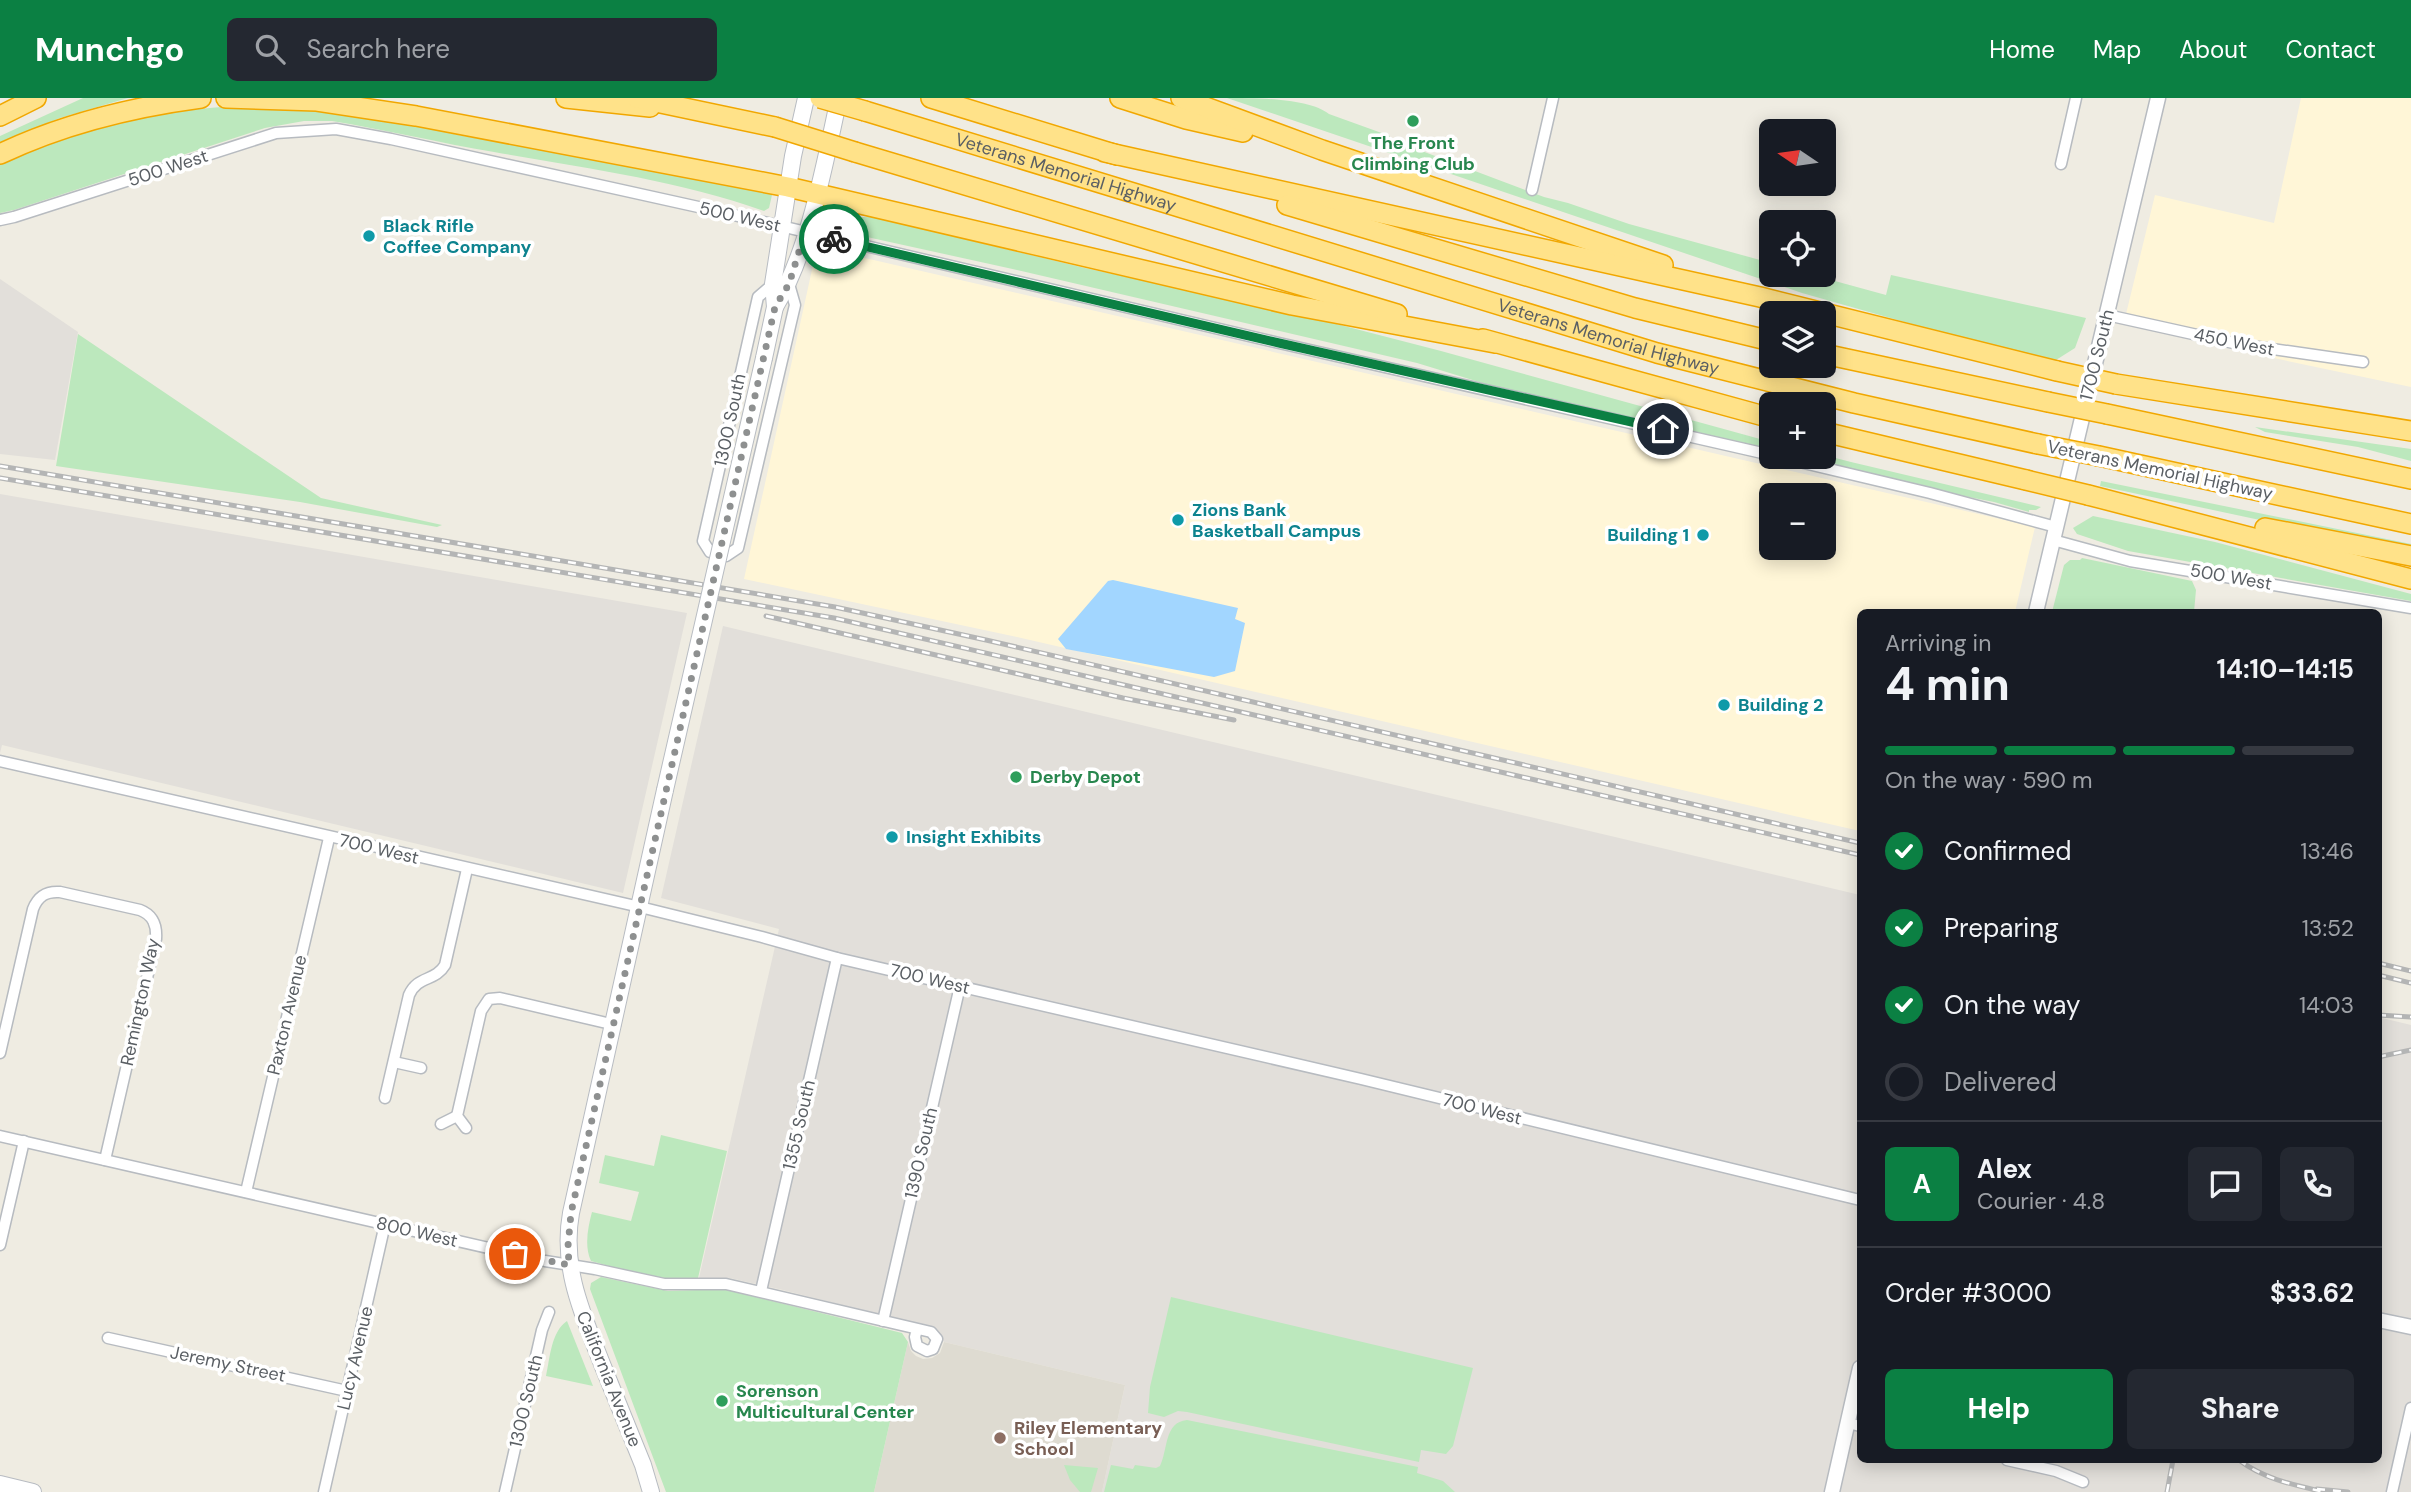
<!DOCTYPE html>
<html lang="en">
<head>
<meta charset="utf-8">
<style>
	:root { --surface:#171b24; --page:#242831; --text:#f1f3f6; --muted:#9ea1a6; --line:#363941; --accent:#0b8043 }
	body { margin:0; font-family:"DM Sans",sans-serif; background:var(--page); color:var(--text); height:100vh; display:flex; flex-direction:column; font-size:26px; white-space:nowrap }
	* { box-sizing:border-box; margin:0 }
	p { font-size:23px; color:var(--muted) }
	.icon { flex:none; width:38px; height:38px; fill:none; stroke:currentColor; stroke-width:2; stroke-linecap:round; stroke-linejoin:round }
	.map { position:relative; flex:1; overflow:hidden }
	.side { position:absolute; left:1857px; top:511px; width:525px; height:854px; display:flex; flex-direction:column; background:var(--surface); border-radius:10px; box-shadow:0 4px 18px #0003 }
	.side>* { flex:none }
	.needle { width:46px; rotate:283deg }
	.controls { position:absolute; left:1759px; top:21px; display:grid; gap:14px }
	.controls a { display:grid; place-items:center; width:77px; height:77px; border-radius:10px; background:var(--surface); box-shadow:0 4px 18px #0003; font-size:35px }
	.pin { position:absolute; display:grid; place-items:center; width:60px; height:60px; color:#fff; margin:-30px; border:4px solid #fff; border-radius:50%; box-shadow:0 2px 7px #0007 }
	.courier { position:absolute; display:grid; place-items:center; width:70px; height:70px; margin:-35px; border:5px solid #0b8043; border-radius:50%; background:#fff; color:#222; box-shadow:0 2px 9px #0007 }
	.summary em { font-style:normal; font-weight:700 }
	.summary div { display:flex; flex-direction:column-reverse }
	.summary { display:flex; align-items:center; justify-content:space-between; height:119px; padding:0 28px }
	h1 { font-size:46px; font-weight:700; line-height:52px }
	.bar { display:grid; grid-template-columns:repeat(4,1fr); gap:10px 7px; align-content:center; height:84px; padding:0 28px }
	.bar i { height:9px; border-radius:5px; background:var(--line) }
	.bar .active { background:var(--accent) }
	.bar p { grid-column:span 4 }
	.line { display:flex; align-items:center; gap:18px; padding:0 28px; border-top:2px solid var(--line) }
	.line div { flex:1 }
	.round { display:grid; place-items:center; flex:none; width:74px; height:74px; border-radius:10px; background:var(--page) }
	ol { padding:0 28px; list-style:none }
	li { display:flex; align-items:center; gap:21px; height:77px }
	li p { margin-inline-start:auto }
	li .icon { padding:7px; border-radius:50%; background:var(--accent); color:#fff; stroke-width:4 }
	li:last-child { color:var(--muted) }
	li i { width:38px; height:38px; border:4px solid var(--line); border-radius:50% }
	.cta { display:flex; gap:14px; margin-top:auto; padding:14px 28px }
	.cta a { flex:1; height:80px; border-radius:10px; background:var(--accent); color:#fff; font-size:28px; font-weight:700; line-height:80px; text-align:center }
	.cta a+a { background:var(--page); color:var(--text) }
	header { display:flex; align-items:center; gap:42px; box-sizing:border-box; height:98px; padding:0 35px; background:var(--accent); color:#fff }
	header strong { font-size:33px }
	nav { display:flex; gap:38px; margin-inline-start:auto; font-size:24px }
	.search { width:490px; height:63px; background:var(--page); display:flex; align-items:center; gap:18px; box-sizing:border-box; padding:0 24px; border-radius:10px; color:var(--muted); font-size:26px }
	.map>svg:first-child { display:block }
</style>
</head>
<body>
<header>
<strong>Munchgo</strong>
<div class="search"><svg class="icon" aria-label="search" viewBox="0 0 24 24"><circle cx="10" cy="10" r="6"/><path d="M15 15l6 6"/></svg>Search here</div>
<nav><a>Home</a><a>Map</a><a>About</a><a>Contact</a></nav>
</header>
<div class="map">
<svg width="2411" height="1394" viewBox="0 0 2411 1394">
	<rect width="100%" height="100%" fill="#efece2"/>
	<g fill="#fff6d7" fill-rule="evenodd">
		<path d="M2301,0H2411V289L2245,254V244L2126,216L2155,97L2274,125Z"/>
		<path d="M817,149L2035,429L2015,514H1860V733L1017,539L744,481ZM1771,397H1824V450H1771Z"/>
	</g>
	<g fill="#e2dfda">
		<path d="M0,181L78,234L55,362L0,356Z"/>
		<path d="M0,396L687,515L623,795L2,647L0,655Z"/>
		<path d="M723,528L1860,797V1362H2378V919L2411,927V1394H1102L1125,1287L944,1244L937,1231L783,1192L730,1180H699L779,831L661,800Z"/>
	</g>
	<path fill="#dedbd1" d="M908,1244L911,1253L916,1258L923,1261L932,1260L940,1255L944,1244L1125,1287L1102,1394H874Z"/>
	<g fill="#bce8bd">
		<path d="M83,0H128L60,20L0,44V38Z"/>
		<path d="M1227,0C1256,0 1309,0 1329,16L1390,38V41L1544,99L1568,105L1629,126L1771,165V177H1813L1886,197L1891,177L2086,220L2075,250L2056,262L1961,240L1802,195Z"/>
		<path d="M244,8H298L407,26L463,38L558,54L769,94L772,97L769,110L764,113C678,82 584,70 494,54C440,45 387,32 332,23H304L265,30L14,112L0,115V65C79,32 159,10 244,8Z"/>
		<path d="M832,109L859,119H873L898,125L1085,170L1290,214L1441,253L1771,344V355L1502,291L1417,265L1008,170L826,130L829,112Z"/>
		<path d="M78,236L321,400L442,427L437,429L300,404L56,368Z"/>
		<path d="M2255,329L2411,351V363L2358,349L2265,334Z"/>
		<path d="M1824,357L1851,364L2041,409L2036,412H2029V414L1994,404L1923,390L1789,359Z"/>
		<path d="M2101,383L2411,446V454L2100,388Z"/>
		<path d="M2093,418L2215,444L2411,496V503L2128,453L2077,436L2073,430Z"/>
		<path d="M2082,460L2192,483L2196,492L2194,514H2052L2064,467L2070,462H2080Z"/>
		<path d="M661,1037L727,1053L698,1180C667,1188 622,1171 591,1163C584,1148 588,1129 592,1114L631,1123L639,1094L599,1085L605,1057L654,1068Z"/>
		<path d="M601,1179L668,1193L724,1191L902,1235L908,1244L874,1394H666L590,1191L591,1185Z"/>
		<path d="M1171,1199L1473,1270L1453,1348L1446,1356L1421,1352L1419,1364L1187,1314L1178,1313L1164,1319L1148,1315L1150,1289Z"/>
		<path d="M567,1223L593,1288L546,1278C550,1260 551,1234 567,1223Z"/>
		<path d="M1187,1322L1418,1369L1417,1375L1443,1383L1455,1394H1104L1111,1367L1133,1371L1135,1367L1156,1370L1160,1368C1168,1352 1164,1324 1187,1322Z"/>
		<path d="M1064,1367L1098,1370L1091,1394H1080L1070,1382Z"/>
	</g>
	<path fill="#a2d6ff" d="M1113,482L1238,510L1235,521L1245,525L1235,573L1214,579L1066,551L1058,541L1108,483Z"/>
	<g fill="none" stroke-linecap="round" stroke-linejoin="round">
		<g stroke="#b7bbc0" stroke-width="13">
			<g id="minor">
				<path d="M2061,66L2076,0"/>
				<path d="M1532,92L1553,0"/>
				<path d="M0,122L14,119L276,35L336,31L391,41L721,114L1279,245L1771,357"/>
				<path d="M773,186L758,199L703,443L710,454L726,458L738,450L795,207L789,186"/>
				<path d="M2107,217L2238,246L2363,264"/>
				<path d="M1779,359L1930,395L2056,429"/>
				<path d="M2053,442L2130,463L2411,510"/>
				<path d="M0,663L640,809L762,839L837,860L1361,981L1860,1102"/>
				<path d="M0,955L33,811C38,798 46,793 60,794L140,812C153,817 157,827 156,841L105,1062"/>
				<path d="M394,964L421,970"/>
				<path d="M385,1000L409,897C418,877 435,884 445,867L467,771"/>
				<path d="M441,1026L457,1018"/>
				<path d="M466,1030L457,1018L481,913L489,901L500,900L615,927"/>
				<path d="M0,1038L545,1163L595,1171L664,1186H726L931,1234L937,1241L933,1251L927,1253L917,1248L915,1239L917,1231"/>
				<path d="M246,1094L329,740"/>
				<path d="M0,1147L24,1043"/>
				<path d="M761,1193L837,860"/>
				<path d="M883,1223L960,888"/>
				<path d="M108,1240L347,1293"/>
				<path d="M1848,1325L1860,1328"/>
				<path d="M2007,1362L2056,1373L2083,1384"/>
				<path d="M324,1394L385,1126"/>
				<path d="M505,1394L542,1232L549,1214"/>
				<path d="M2392,1394L2411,1310"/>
			</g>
		</g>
		<g stroke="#b7bbc0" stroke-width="17">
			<g id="tertiary">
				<path d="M2036,514L2158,0"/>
				<path d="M2378,1222L2411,1229"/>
				<path d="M1832,1394L1860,1270"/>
			</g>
		</g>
		<g stroke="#b8bcc2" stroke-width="18">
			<g id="secondary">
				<path d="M775,209C809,154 825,64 839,0"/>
				<path d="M764,260L775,209L773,186L793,58L806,0"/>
				<path d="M0,1386L33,1394"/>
				<path d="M651,1394L643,1367C629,1333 616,1300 602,1266C583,1217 561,1170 571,1115L665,692"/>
			</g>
		</g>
		<g stroke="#f1a700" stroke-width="22">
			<g id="motorway">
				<path d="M226,0L317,3L416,18L788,89L1292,207L1495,245"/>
				<path d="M566,0L650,9"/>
				<path d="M637,0L775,29"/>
				<path d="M931,0L1117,57"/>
				<path d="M1120,0L1186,21L1243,34"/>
				<path d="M1181,0L1322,52L1663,167"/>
				<path id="s1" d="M865,13L1657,255L1854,305L2038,346"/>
				<path d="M0,18L36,0"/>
				<path d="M855,54L1397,216"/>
				<path d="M1105,54L1760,199L2057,273"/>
				<path d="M0,56C63,26 133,9 201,0"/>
				<path d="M1287,107L1635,210L1771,243"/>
				<path d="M1483,241L1771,320"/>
				<path d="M1824,256L2048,304"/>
				<path d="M2116,286L2411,333"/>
				<path d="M2107,316L2411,381"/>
				<path d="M1824,334L2026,382"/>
				<path d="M2099,358L2411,426"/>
				<path d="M2088,397L2411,481"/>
				<path d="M2265,430L2411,458"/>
			</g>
		</g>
		<use href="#minor" stroke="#fff" stroke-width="10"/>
		<use href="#tertiary" stroke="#fff" stroke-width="14"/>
		<use href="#secondary" stroke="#fff" stroke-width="16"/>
		<use href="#motorway" stroke="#ffe289" stroke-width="19"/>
		<g stroke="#b4b5b5" stroke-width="5">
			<g id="rail">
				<path d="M0,368L835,509L986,542L1860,745"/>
				<path d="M0,380L834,520L1860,757"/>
				<path d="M766,518L1123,600L1234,622"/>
				<path d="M2378,865L2411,873"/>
				<path d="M2378,877L2411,885"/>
				<path d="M2378,917L2411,919"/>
				<path d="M2378,959L2411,952"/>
				<path d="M2239,1362C2264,1381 2294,1387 2324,1394"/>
				<path d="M2317,1391L2348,1394"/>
				<path d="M2167,1394L2173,1362"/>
			</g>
		</g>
		<use href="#rail" stroke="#fff" stroke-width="2.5" stroke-dasharray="8" stroke-linecap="butt"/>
		<g stroke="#b8bcc2" stroke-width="18" stroke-linecap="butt">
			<path id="secondary-bridge" d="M665,692L764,260"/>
		</g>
		<g stroke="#f1a700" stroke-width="22" stroke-linecap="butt">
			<g id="motorway-bridge">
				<path d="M820,0L865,13"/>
				<path d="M775,29L855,54"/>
				<path d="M2057,273L2116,286"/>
				<path d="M2048,304L2107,316"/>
				<path d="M2038,346L2099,358"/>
				<path d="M2026,382L2088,397"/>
			</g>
		</g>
		<use href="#secondary-bridge" stroke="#fff" stroke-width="16"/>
		<use href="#motorway-bridge" stroke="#ffe289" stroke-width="19"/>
	</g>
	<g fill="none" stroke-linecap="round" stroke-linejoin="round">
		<path stroke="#8e9090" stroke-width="7" stroke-dasharray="0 12.6" d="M515,1156L569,1167L568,1148L571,1115L775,209L789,186L805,134L834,141"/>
		<path stroke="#0b8043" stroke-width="9" d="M834,141L1279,245L1663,331"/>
	</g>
	<g fill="#2e9e5b" stroke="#fff" stroke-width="2.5">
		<circle cx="1413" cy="23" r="7"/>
		<circle cx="1016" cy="679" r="7"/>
		<circle cx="722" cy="1303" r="7"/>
	</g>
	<g fill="#0f9aa8" stroke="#fff" stroke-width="2.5">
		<circle cx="369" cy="138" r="7"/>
		<circle cx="1178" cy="422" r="7"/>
		<circle cx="1703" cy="437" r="7"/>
		<circle cx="1724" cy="607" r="7"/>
		<circle cx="892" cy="739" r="7"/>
	</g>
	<circle fill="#8d6e63" stroke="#fff" stroke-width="2.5" cx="1000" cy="1340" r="7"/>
	<g text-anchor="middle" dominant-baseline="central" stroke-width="7" stroke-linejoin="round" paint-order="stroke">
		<g font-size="18" font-weight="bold" fill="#27864d" stroke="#fff" text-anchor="start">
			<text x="1413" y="45" text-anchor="middle">The Front<tspan x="1413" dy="21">Climbing Club</tspan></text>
			<text x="1030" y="679">Derby Depot</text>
			<text x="736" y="1293">Sorenson<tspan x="736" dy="21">Multicultural Center</tspan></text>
		</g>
		<g font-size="18" fill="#5a5f64" stroke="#fff">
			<text transform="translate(168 70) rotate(-18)">500 West</text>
			<text stroke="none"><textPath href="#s1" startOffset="210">Veterans Memorial Highway</textPath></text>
			<text transform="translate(740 119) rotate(13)">500 West</text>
			<text stroke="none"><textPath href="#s1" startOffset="777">Veterans Memorial Highway</textPath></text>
			<text transform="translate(2234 244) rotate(11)">450 West</text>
			<text transform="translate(2097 257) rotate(-76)">1700 South</text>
			<text transform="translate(730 322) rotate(-78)">1300 South</text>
			<text transform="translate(2160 372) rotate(12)">Veterans Memorial Highway</text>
			<text transform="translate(2231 479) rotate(10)">500 West</text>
			<text transform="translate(379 751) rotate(13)">700 West</text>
			<text transform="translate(930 881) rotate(13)">700 West</text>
			<text transform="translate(140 904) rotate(-78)">Remington Way</text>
			<text transform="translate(287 917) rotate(-77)">Paxton Avenue</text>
			<text transform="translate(1482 1011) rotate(14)">700 West</text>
			<text transform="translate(799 1027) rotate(-77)">1355 South</text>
			<text transform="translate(921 1055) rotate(-77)">1390 South</text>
			<text transform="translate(417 1134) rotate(13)">800 West</text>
			<text transform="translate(355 1260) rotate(-77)">Lucy Avenue</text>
			<text transform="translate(228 1266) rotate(12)">Jeremy Street</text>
			<text transform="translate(609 1281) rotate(68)">California Avenue</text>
			<text transform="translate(526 1303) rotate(-77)">1300 South</text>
		</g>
		<g font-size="18" font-weight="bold" fill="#0d838f" stroke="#fff" text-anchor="start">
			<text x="383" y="128">Black Rifle<tspan x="383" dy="21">Coffee Company</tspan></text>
			<text x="1192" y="412">Zions Bank<tspan x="1192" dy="21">Basketball Campus</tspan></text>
			<text x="1689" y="437" text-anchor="end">Building 1</text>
			<text x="1738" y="607">Building 2</text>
			<text x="906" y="739">Insight Exhibits</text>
		</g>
		<g font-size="18" font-weight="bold" fill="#785e54" stroke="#fff" text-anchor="start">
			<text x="1014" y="1330">Riley Elementary<tspan x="1014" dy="21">School</tspan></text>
		</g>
	</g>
</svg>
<div class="controls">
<a><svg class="needle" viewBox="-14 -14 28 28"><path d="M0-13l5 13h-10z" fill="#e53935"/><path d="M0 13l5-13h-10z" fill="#9ea1a6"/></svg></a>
<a><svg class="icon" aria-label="locate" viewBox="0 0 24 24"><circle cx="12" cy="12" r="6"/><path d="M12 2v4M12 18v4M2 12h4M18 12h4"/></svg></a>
<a><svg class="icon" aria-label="layers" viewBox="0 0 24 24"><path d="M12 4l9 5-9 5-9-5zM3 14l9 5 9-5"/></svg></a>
<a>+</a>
<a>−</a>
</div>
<div class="pin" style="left:515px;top:1156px;background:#ea580c"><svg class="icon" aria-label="bag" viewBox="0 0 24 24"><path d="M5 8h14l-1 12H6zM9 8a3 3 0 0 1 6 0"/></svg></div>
<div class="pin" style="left:1663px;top:331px;background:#1f2937"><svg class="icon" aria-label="home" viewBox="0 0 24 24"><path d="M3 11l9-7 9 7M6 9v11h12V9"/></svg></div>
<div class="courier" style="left:834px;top:141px"><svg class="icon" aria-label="bike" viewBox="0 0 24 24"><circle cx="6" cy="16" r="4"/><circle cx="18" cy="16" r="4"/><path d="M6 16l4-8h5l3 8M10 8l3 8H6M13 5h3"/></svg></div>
<section class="side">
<div class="summary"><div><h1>4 min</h1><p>Arriving in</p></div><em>14:10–14:15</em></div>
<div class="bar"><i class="active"></i><i class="active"></i><i class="active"></i><i></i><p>On the way · 590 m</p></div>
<ol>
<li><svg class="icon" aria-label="check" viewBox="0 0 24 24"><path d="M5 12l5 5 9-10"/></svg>Confirmed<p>13:46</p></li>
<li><svg class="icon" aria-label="check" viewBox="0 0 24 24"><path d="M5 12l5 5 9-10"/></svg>Preparing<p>13:52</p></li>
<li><svg class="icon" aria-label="check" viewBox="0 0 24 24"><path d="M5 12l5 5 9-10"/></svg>On the way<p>14:03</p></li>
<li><i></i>Delivered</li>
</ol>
<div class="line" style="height:126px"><b class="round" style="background:var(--accent);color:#fff">A</b><div><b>Alex</b><p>Courier · 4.8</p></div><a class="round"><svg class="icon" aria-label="chat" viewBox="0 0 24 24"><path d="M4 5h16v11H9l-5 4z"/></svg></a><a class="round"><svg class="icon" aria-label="phone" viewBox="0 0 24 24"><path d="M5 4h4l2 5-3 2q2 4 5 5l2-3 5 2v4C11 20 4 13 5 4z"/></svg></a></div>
<div class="line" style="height:91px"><div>Order #3000</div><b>$33.62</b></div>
<div class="cta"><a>Help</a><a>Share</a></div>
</section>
</div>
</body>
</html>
